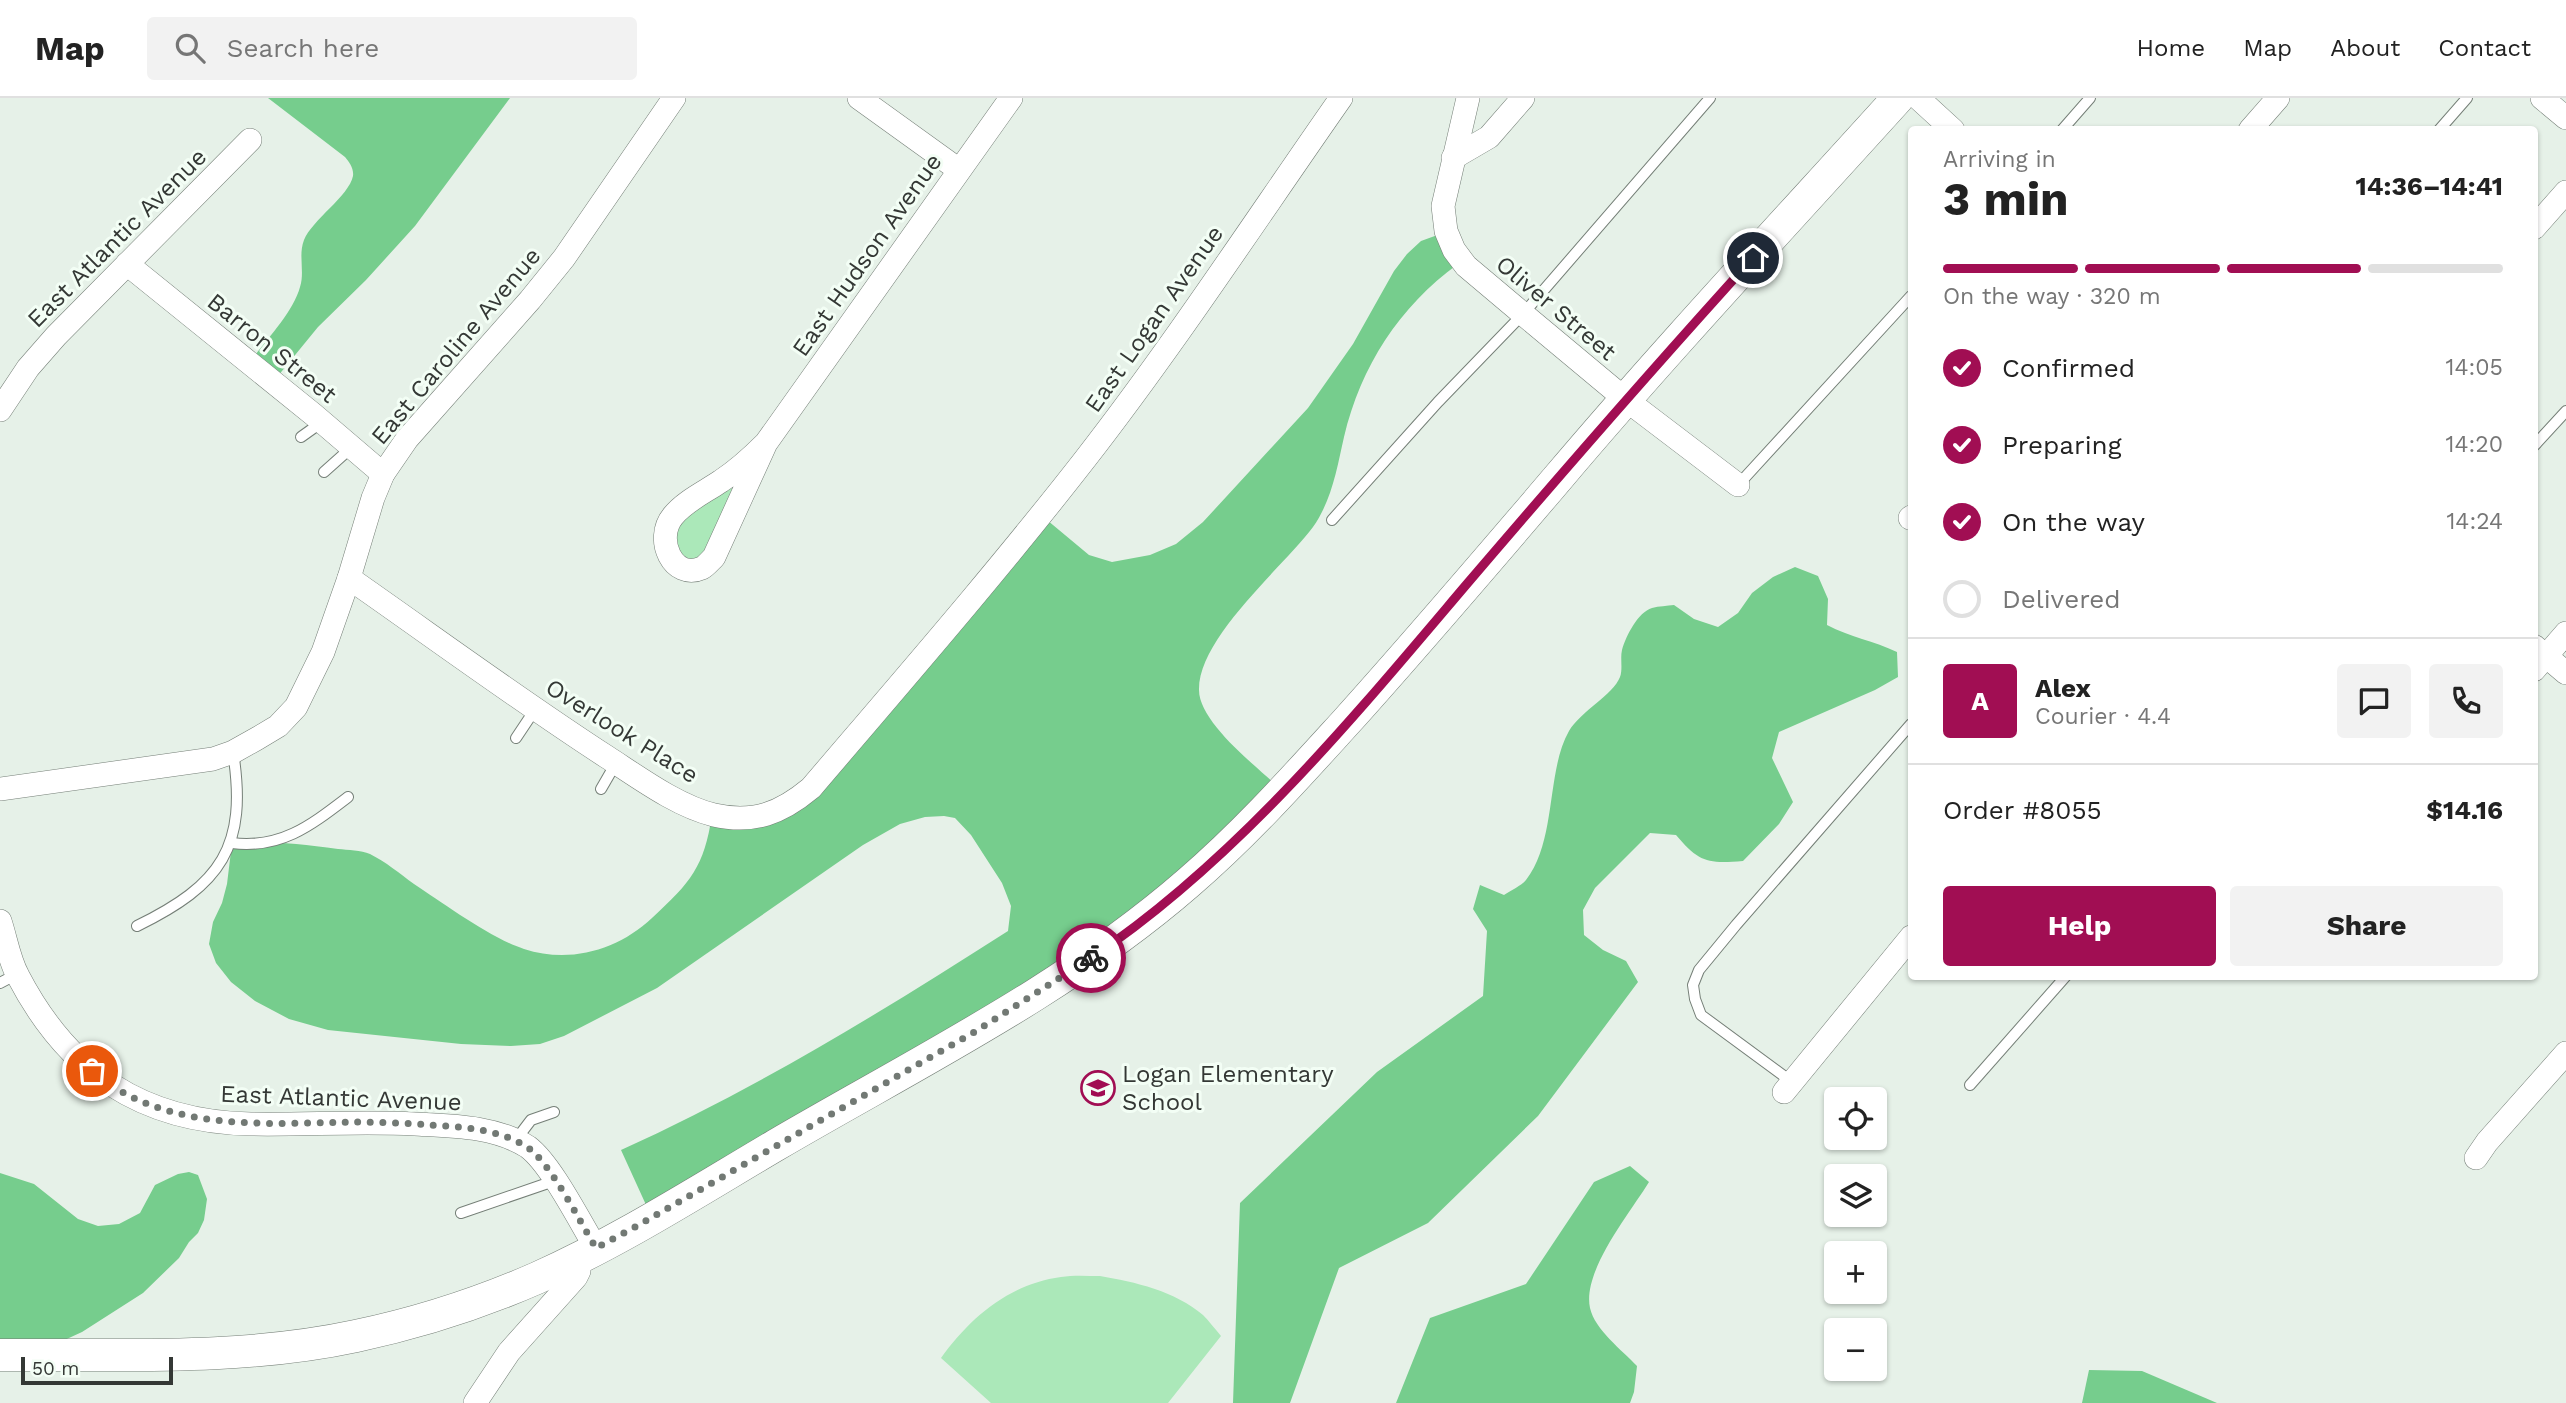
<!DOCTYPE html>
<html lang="en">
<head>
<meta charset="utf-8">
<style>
	:root { --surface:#fff; --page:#f2f2f2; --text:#222; --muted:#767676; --line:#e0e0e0; --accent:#a10e53 }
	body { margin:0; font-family:"Work Sans",sans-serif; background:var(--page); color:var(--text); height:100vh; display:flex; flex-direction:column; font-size:26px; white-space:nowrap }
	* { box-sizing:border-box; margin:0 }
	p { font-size:23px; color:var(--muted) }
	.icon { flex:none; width:38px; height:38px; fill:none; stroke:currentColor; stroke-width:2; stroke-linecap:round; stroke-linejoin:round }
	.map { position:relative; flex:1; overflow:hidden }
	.drawer { position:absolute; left:1908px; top:28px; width:630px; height:854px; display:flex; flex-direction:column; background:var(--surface); border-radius:7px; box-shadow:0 2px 5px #0004 }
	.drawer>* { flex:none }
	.fabs { position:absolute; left:1824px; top:989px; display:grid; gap:14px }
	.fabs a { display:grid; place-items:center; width:63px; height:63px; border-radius:7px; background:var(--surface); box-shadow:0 2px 5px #0004; font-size:35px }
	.scale { position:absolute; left:21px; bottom:18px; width:152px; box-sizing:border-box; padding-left:7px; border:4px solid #343835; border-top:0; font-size:19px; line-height:24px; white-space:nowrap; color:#343835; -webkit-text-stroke:5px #f3fef5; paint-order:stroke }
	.pin { position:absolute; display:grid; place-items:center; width:60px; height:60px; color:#fff; margin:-30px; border:4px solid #fff; border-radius:50%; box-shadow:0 2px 7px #0007 }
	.courier { position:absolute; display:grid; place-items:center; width:70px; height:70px; margin:-35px; border:5px solid #a10e53; border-radius:50%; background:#fff; color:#222; box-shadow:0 2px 9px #0007 }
	.head em { font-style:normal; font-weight:700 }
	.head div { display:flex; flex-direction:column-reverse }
	.head { display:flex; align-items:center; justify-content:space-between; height:119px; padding:0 35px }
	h1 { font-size:46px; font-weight:700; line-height:52px }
	.bar { display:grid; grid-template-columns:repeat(4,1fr); gap:10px 7px; align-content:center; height:84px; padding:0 35px }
	.bar i { height:9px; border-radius:5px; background:var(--line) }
	.bar .active { background:var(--accent) }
	.bar p { grid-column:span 4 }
	.line { display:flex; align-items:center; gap:18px; padding:0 35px; border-top:2px solid var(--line) }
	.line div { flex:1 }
	.round { display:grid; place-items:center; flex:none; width:74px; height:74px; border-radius:7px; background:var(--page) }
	ol { padding:0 35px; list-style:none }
	li { display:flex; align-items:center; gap:21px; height:77px }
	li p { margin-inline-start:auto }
	li .icon { padding:7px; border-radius:50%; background:var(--accent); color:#fff; stroke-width:4 }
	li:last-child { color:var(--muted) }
	li i { width:38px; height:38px; border:4px solid var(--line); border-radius:50% }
	.primary-button { display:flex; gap:14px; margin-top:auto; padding:14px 35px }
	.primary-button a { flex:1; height:80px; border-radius:7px; background:var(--accent); color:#fff; font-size:28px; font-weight:700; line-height:80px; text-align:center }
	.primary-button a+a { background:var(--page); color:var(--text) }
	header { display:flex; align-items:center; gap:42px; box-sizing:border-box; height:98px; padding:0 35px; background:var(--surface); border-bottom:2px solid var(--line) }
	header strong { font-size:33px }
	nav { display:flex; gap:38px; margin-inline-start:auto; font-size:24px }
	.search { width:490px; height:63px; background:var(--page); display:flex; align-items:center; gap:18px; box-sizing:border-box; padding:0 24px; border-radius:7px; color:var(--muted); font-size:26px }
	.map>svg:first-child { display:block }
</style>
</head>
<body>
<header>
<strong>Map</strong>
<div class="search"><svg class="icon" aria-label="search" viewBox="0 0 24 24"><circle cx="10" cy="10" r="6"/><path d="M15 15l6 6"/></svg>Search here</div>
<nav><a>Home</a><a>Map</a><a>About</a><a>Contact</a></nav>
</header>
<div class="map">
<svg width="2566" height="1305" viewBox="0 0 2566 1305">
	<rect width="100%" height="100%" fill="#e6f1e8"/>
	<g fill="#abe8b9">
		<path d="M746,365L734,412L692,472L665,434Z"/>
		<path d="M1100,1178C1135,1184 1175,1193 1203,1217C1209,1223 1215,1231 1221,1238L1168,1305H991L941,1260C970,1220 1009,1186 1061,1179C1073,1177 1087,1178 1100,1178Z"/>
	</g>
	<g fill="#76cd8d">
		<path d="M268,0H510L415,128L366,182L318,229L273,284L249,265C265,243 293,215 300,189C305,174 298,157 304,142C312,122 349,98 353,78C354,70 349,64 345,59Z"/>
		<path d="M1443,135L1458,166C1399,209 1361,268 1344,339C1337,370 1332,402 1313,429C1282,470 1198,540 1199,592C1199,623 1252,665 1274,685L1143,814L652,1120L621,1052C756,991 883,913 1008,833L1011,808L1002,785L971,737L955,720L944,718L925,719L900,726L863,747L657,890L564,938L540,946L511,948L461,946L328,932L289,921L255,903L231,884L216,865L209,846L213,824L222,805L227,786L232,745C271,743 300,746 338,751C348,752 361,752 370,756C386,764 399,775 414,786C443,805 492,841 524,851C570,866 618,852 652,820C691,784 704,769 712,717L775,715L1041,417L1089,457L1112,464L1150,457L1176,446L1203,424L1308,310L1353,246L1394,173L1407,156L1421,143Z"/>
		<path d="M1795,469L1818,478L1828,501L1827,527C1850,539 1874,543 1897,554L1898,579L1875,592L1779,634L1772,660L1793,704L1779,726L1743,763C1707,766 1699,764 1676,737L1650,735L1595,790L1583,812L1584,837L1603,852L1626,863L1638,884L1538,1018L1428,1125L1339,1170L1290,1305H1233L1240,1105L1377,974L1483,898L1487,833L1473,811L1480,787L1504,797C1511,792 1521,788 1526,782C1557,742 1546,673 1569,633C1581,613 1613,597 1620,579C1623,571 1620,560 1622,552C1626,538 1638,514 1652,510C1659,508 1667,508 1674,507L1694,521L1718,529L1738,515L1752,495L1773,479Z"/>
		<path d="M1630,1068L1649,1084C1630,1115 1582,1173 1590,1210C1595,1232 1622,1252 1637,1268L1634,1294L1630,1305H1396L1430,1220L1526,1186L1594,1084Z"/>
		<path d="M189,1074L198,1077L207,1101L204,1122L198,1135L189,1144L179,1160L143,1195L82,1234L45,1251L0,1257V1075L34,1086L78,1121L98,1128L119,1126L140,1115L155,1087L178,1076Z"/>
		<path d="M2089,1272L2142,1273L2217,1305H2082Z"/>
	</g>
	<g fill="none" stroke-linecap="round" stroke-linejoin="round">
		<g stroke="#757f77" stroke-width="12">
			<g id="service">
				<path d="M2062,32L2090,0"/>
				<path d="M2439,32L2467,0"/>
				<path d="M301,339L322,324"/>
				<path d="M2534,348L2566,313"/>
				<path d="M324,374L352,349"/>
				<path d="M1738,387L1911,198"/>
				<path d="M1332,422L1438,304L1523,216L1710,0"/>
				<path d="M516,640L536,610"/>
				<path d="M601,691L616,665"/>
				<path d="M232,745C281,751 310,728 348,699"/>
				<path d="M137,828C221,787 248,749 233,654"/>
				<path d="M0,885L17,876"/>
				<path d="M1792,984L1701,917L1695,901L1693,887L1699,872L1736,827L1911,626"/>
				<path d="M1970,987L2066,878"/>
				<path d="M515,1043L531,1022L554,1014"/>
				<path d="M461,1115L554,1083"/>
			</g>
		</g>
		<g stroke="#757f77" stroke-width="24">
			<g id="minor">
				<path d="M859,0L959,72"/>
				<path d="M1468,0L1443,108L1446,133L1454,152L1466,168L1523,216L1625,301L1738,387"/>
				<path d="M1918,0L1953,32"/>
				<path d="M2542,0L2566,20"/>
				<path d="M2250,32L2278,0"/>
				<path d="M1453,60L1489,39L1523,0"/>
				<path d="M2534,130L2566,94"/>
				<path d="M127,166L314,317L383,376"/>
				<path d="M0,312L28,270L56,238L250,42"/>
				<path d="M766,345L714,459C710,463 706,468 702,470C673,483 654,441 673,418C685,403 705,394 721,383C738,372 752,359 766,345L1011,0"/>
				<path d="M1910,420L1911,419"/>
				<path d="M349,480C435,540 519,602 607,659C638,679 677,708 714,717C754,726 781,715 811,690C904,581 998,473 1086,360C1176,244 1257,120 1341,0"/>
				<path d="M2534,548L2566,575"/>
				<path d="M2534,572L2566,535"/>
				<path d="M0,691L213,661L233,654L258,640L278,628L296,609L323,554L349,480L373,400L383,376L407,341L530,202L564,160L674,0"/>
				<path d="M0,823C6,841 9,862 18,878C68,974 142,1024 251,1026C305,1027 360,1023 415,1026C452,1028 495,1028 528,1049C551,1066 580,1124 596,1150"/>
				<path d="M1784,994L1911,839"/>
				<path d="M2476,1060L2487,1044L2566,955"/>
				<path d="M475,1305L509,1254L576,1179L579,1173L577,1160"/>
			</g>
		</g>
		<g stroke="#757f77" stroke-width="33">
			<path id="secondary" d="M0,1257C118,1256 240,1263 356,1238C418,1225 480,1205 537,1180C620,1143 698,1093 776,1047C916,965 1065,892 1188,785C1245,736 1295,680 1346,624C1418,544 1487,463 1557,381C1667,251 1784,126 1898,0"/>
		</g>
		<use href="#service" stroke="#fff" stroke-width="10"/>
		<use href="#minor" stroke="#fff" stroke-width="23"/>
		<use href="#secondary" stroke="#fff" stroke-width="32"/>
	</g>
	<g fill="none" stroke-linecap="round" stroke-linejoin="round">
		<path stroke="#727974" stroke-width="7" stroke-dasharray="0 12.6" d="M92,973C164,1034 263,1026 351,1024C377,1024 404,1025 430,1027C463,1029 499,1031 527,1049C551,1065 580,1124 596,1150L637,1128L976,933L1091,860"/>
		<path stroke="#a10e53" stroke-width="9" d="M1091,860C1236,763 1354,619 1466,487C1560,377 1655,268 1753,160"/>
	</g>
	<defs>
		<g id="school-ring" transform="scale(1.75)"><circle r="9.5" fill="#f3fef5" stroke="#a10e53" stroke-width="1.5"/><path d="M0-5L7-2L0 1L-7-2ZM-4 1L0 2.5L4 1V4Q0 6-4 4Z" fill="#a10e53"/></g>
	</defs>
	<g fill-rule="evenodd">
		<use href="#school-ring" x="1098" y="990"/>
	</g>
	<g text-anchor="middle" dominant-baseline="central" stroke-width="6" stroke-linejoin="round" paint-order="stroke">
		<g font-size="24" fill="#343835" stroke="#f3fef5">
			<text transform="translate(117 140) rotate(-45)">East Atlantic Avenue</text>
			<text transform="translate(867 157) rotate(-55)">East Hudson Avenue</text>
			<text transform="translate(1556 210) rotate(40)">Oliver Street</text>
			<text transform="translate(1154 221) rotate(-55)">East Logan Avenue</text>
			<text transform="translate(456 248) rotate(-50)">East Caroline Avenue</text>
			<text transform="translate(272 250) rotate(39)">Barron Street</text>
			<text transform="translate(622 633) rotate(32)">Overlook Place</text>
			<text transform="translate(341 1000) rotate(2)">East Atlantic Avenue</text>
		</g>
		<g font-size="24" fill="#343835" stroke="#f3fef5" text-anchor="start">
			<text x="1122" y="976">Logan Elementary<tspan x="1122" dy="28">School</tspan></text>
		</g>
	</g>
</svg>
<div class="fabs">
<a><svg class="icon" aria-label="locate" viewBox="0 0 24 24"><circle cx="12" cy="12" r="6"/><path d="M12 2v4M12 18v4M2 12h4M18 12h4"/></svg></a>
<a><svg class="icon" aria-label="layers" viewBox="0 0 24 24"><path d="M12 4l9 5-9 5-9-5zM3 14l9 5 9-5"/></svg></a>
<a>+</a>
<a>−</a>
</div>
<div class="scale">50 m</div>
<div class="pin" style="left:92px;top:973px;background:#ea580c"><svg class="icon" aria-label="bag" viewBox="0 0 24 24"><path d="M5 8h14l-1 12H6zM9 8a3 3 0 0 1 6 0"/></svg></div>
<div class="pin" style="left:1753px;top:160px;background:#1f2937"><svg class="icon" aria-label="home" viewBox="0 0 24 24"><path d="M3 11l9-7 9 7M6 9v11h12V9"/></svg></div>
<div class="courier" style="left:1091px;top:860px"><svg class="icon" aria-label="bike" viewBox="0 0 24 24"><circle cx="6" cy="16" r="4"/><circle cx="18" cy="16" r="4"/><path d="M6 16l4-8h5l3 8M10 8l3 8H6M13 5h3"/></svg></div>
<section class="drawer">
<div class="head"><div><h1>3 min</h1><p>Arriving in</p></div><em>14:36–14:41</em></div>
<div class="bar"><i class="active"></i><i class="active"></i><i class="active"></i><i></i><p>On the way · 320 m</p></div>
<ol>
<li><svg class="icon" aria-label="check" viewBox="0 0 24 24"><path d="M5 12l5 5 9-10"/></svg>Confirmed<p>14:05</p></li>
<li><svg class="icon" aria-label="check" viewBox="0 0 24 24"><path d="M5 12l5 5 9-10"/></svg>Preparing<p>14:20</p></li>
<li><svg class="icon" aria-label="check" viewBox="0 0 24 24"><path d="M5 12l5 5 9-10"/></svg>On the way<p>14:24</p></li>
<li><i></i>Delivered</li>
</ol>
<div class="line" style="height:126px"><b class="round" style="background:var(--accent);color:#fff">A</b><div><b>Alex</b><p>Courier · 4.4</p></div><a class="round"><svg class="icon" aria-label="chat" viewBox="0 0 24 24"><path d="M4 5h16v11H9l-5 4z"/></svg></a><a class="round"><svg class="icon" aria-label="phone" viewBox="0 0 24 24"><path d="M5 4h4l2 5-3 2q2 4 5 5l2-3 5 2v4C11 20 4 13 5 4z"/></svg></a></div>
<div class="line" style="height:91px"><div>Order #8055</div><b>$14.16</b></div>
<div class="primary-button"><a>Help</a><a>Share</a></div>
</section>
</div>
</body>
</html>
